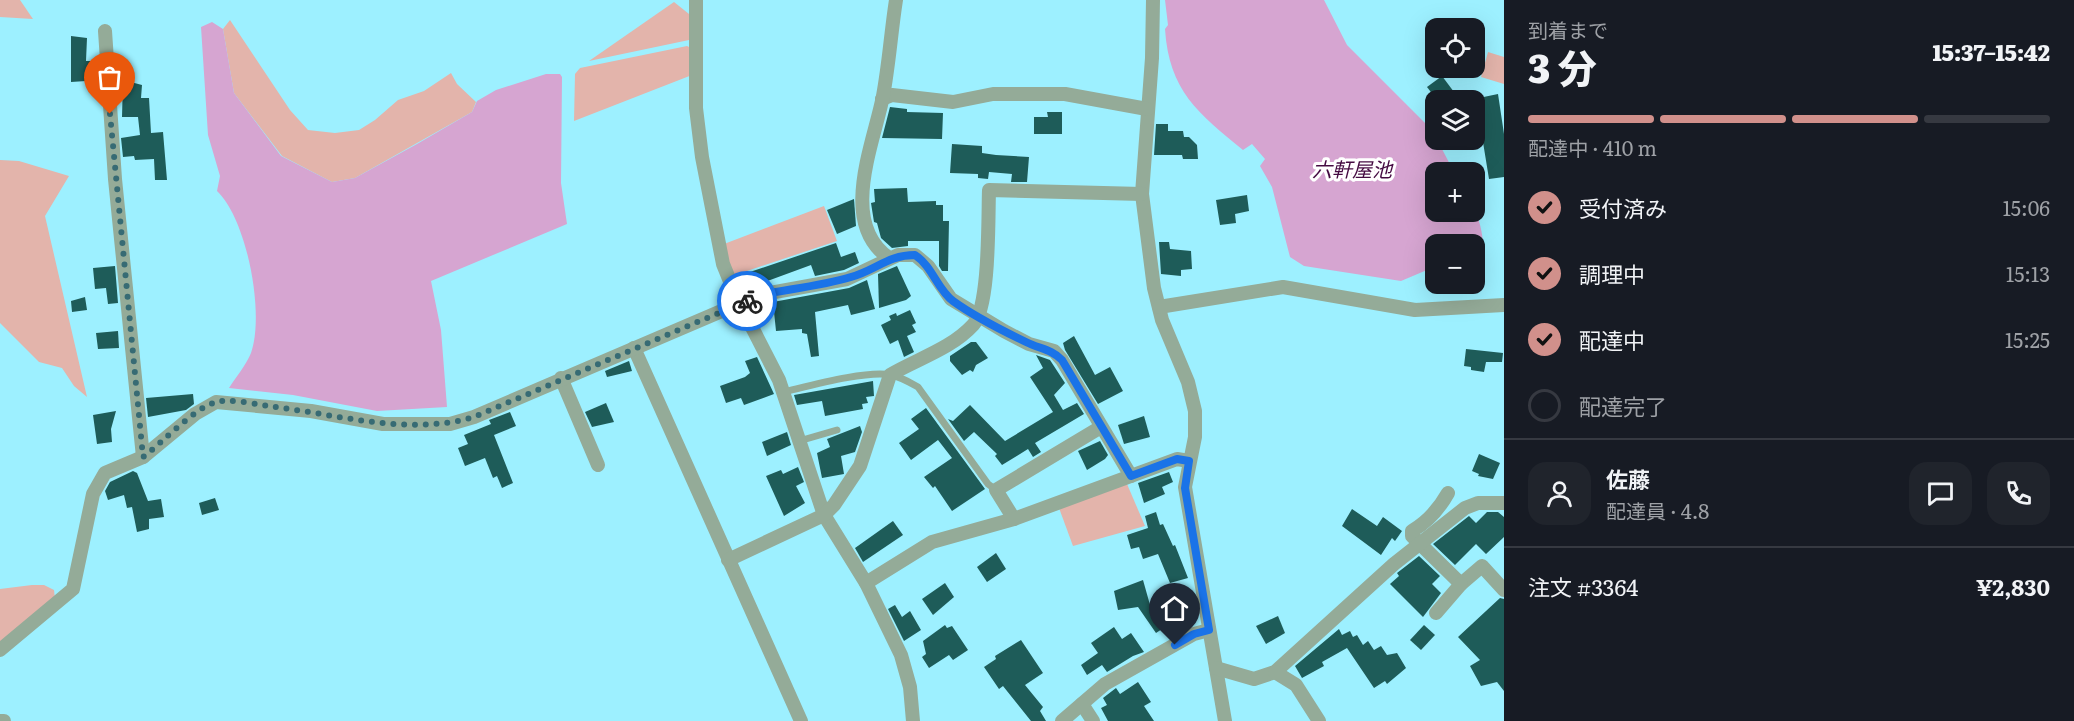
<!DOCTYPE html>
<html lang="ja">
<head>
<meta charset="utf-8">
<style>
	:root { --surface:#171b24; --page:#20242c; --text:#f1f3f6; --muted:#9ea1a6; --line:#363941; --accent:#d1908b }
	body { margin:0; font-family:Literata,"Noto Sans JP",serif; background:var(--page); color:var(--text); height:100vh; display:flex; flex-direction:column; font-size:22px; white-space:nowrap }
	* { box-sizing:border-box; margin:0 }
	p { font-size:20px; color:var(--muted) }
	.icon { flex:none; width:33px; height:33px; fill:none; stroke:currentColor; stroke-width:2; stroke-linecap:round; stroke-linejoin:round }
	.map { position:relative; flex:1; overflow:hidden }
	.details { display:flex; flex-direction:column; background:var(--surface); width:570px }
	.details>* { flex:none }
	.fabs { position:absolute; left:1425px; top:18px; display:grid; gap:12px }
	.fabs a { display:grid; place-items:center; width:60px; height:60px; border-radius:12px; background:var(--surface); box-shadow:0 6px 24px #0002; font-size:30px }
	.pin { position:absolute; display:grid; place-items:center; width:51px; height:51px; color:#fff; margin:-62px -26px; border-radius:50% 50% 50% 0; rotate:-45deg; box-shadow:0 0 6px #0007 }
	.pin .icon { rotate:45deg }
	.courier { position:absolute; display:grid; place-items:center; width:60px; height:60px; margin:-30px; border:4px solid #1a73e8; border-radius:50%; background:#fff; color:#222; box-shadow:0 2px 8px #0007 }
	.head em { font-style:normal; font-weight:800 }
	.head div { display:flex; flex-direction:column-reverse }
	.head { display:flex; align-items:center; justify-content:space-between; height:102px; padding:0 24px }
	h1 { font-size:39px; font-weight:800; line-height:45px }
	.bar { display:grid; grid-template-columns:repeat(4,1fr); gap:9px 6px; align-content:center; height:72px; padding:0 24px }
	.bar i { height:8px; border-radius:4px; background:var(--line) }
	.bar .current { background:var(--accent) }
	.bar p { grid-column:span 4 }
	.line { display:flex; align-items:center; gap:15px; padding:0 24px; border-top:2px solid var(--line) }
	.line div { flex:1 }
	.round { display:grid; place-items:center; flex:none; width:63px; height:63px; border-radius:18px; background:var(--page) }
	ol { padding:0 24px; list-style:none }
	li { display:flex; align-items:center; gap:18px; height:66px }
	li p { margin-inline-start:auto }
	li .icon { padding:6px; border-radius:50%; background:var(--accent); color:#111; stroke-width:4 }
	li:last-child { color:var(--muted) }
	li i { width:33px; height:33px; border:3px solid var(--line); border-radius:50% }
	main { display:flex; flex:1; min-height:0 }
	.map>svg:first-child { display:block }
</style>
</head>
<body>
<main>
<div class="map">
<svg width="1504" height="721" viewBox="0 0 1504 721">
	<rect width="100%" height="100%" fill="#9df0ff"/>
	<g fill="#e3b4ab">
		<path d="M0,0H20L33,19L0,17Z"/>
		<path d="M674,2L694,18L693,35L689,40L589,61Z"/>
		<path d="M230,20L290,110L308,130L335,133L359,130L375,120L398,100L424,91L451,73L457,84L476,102L472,112L355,178L332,182L282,156L234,93L223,29Z"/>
		<path d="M687,46L691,48L692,75L574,121L575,74L580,68Z"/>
		<path d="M1488,52L1504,57V84L1481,77Z"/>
		<path d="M0,160L19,161L69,176L45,216L87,397L74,386L62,368L39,362L0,323Z"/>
		<path d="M824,206L837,241L732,276L724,244Z"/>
		<path d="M1127,484L1145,526L1073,546L1059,508Z"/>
		<path d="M32,585H44L54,590L55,599L0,642V589Z"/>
	</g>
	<g fill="#d6a5d1">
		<path d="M1165,0H1324L1347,45L1432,130L1454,172H1436V212L1475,211C1484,229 1486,258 1480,277L1475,276L1474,244H1436L1435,271L1427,270L1401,281L1304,266L1290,257L1272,187L1260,166L1265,159L1252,144L1243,150C1198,113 1169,91 1165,29L1168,25Z"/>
		<path d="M212,22L223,29L234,93L281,156L332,182L355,178L417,144L472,112L477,101L496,90L546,74H560L562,77L561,183L567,224L431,281L441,330L447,407L377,411L293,395L229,388C236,377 246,365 251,353C265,314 247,219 217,191L220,176L208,135L201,27Z"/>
	</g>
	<g fill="#1e5c59">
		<path d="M71,36L87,38L86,61H92V78L87,79L86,81L71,82Z"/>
		<path d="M1442,76L1460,100H1437L1427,87Z"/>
		<path d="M123,80L142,85L141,98H149L151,133L163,132L167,180H155L154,159L135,160L134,156L123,157L121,138L140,135L138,117H122Z"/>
		<path d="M1498,94L1504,134V177L1489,179L1482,136L1474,142V99Z"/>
		<path d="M890,107L907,109V112L943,113L942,139L882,138Z"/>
		<path d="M1047,112H1062V134H1034V117H1048Z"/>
		<path d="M1156,124H1168V131H1183L1184,137H1189L1197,145L1198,159H1183L1182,155H1154Z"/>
		<path d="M952,144L982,146V153L996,155L1029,157L1027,182H1011L1012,174L989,172L988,179L978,178V174L950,173Z"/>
		<path d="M907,188L908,202L936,201V205H943V221H949L948,271H942L939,266V241H908V246L892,248L881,238L877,223L874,222L871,203L875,202L874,189Z"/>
		<path d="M1247,195L1249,211L1235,214L1236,223L1220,225L1216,200Z"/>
		<path d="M854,199L856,226L837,234L827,210Z"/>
		<path d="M1159,242H1169L1170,249L1191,251L1192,269L1181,270V276L1161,274Z"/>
		<path d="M836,243L841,257L855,252L859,263L844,270L815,276L811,265L743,290L738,276Z"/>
		<path d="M115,266L118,303L108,304L106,288L95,289L93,268Z"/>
		<path d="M897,266L911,296L906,300L879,308L878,274Z"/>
		<path d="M867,280L875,309L851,315L848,305L815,312L819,356L811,357L807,334L802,333V329L776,331L773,302L849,288Z"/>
		<path d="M85,297L87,310L72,312L71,301Z"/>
		<path d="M910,310L916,323L912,325L916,332L907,336L914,352L904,357L898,340L890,344L881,325L891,320L889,316L896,313L897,316Z"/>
		<path d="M118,331L119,348L98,349L96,333Z"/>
		<path d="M1074,336L1095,375L1110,367L1123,391L1098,404L1065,350L1063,343Z"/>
		<path d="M971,342H976L988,358L976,365L973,372L970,370L962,375L950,361V356Z"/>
		<path d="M1466,349L1503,353L1502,362H1486L1484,372L1471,370V367L1464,366Z"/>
		<path d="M1036,355L1050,360L1065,383L1054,395L1063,410L1077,403L1084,414L1035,443L1041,452L1033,457L1028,449L1002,465L995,456L997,454L974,432L964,441L948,419L953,421L970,405L1005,441L1053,412L1030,377L1043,368Z"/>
		<path d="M757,357L774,394L744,405L741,398L726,403L720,386L745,377L750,373L745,361Z"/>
		<path d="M629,361L632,371L607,377L605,371Z"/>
		<path d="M873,381L874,396L866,397L868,403L862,404L863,409L825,416L822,401L797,405L794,395Z"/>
		<path d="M193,394L194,404L186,410L148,417L146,398Z"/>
		<path d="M606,403L614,422L592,427L585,412Z"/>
		<path d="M926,408L985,489L952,511L935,486L933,488L924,477L952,458L938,440L911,460L899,443L919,429L911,419Z"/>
		<path d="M116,411L111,429L112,442L97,444L93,415Z"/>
		<path d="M510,412L516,426L494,435L513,483L502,488L497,476L493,478L485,458L465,466L458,448L468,444L464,435L491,424L489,420Z"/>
		<path d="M1144,416L1150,437L1124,444L1118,425Z"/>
		<path d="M860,426L862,432L855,452L841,456L844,474L822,478L817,453L830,447L827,439Z"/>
		<path d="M787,432L791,445L767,456L762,442Z"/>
		<path d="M1100,441L1108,455L1105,459L1087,470L1078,451Z"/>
		<path d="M1479,454L1500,463L1493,479L1478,476L1479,474L1472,471Z"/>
		<path d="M798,467L804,482L796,486L805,503L784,516L766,476L781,470L783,474Z"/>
		<path d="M133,471L137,473L148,501L161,499L164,517L149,519V529L137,532L132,507L127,508L124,495L108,500L105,491L110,482Z"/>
		<path d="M1169,472L1173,482L1162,487L1165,494L1144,503L1138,483Z"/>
		<path d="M215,498L219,510L202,515L199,503Z"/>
		<path d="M1352,509L1377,526L1383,517L1402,531L1395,541L1392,538L1381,555L1342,526Z"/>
		<path d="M1156,512L1160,525L1163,524L1173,546L1175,545L1188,578L1170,583L1158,554L1143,559L1139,547L1131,549L1127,535L1148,528L1145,516Z"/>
		<path d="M1487,512H1498L1504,517V537L1486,554L1476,544L1455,565L1433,544L1469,516L1476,523Z"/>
		<path d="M893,521L903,535L863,562L855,548Z"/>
		<path d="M996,553L1006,569L987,582L977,567Z"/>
		<path d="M1419,556L1440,576L1432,584L1441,593L1423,617L1390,584L1399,576L1397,573Z"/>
		<path d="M1143,580L1152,612L1171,599L1178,610L1181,608L1193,625L1169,638L1162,629L1156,633L1138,607L1118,610L1114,591Z"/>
		<path d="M945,583L954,597L933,615L922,599Z"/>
		<path d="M1500,598L1504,599V691L1497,682L1481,686L1470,666L1480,660L1458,637Z"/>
		<path d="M895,605L902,617L910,611L921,630L904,641L888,609Z"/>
		<path d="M1278,616L1285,633L1266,644L1256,626Z"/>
		<path d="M945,625L947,628L952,626L968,650L953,660L949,655L929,668L922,657L926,654L923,641Z"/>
		<path d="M1424,625L1435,635L1421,650L1410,640Z"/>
		<path d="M1114,627L1122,639L1131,633L1144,652L1133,656L1107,672L1102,665L1087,675L1081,665L1098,653L1091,643Z"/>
		<path d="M1339,629L1342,635L1350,631L1353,637L1357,635L1363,645L1368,641L1374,650L1381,646L1387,655L1397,653L1406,668L1387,684L1385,681L1374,688L1347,648L1322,662L1324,666L1302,678L1295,666Z"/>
		<path d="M1021,640L1043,673L1025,685L1043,707L1040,711L1046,721H1031L1003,686L999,689L984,667L996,659L995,656Z"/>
		<path d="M1138,682L1151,702L1144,706L1154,721H1108L1101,708L1107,705L1103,698L1116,688L1120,694Z"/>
	</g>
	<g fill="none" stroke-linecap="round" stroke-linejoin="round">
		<g stroke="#94ab98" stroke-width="7">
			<path d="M783,392C809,386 867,370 891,375C901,377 909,382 918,387L988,484L996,490"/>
			<path d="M799,441L837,430"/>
		</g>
		<g stroke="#94ab98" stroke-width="14">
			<path d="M696,0V108L702,157L723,264L736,296L779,380L824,515L866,583L901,655L910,687L913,721"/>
			<path d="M1153,0L1152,58L1142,194L1154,288L1162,320L1188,382L1195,411V437L1185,487L1225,721"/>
			<path d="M105,31L115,179L143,457"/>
			<path d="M882,99L892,95L953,102L993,94H1065L1147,109"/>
			<path d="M889,258C838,223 874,143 883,96C889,64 891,32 896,0"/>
			<path d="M1159,307L1283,287L1415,310L1504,305"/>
			<path d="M634,348L801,721"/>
			<path d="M561,378L598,465"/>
			<path d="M1448,493C1439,509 1429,521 1412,531V536L1461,584L1482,566L1504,590"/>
			<path d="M1014,519L996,490L1101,427"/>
			<path d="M728,560L824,515L834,505L860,466L890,375C917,359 951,349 973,325C990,307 988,219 989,190L1142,194"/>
			<path d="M866,583L932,542L1014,519L1177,459L1189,461"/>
			<path d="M1436,613L1461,584"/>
			<path d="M0,650L73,589L93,494L105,473L143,457L195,414L216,402L311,411L383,424H450L474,417L759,295L847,279L898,255H915L928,266L951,299L1004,331L1029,344L1054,351L1062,360L1131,476"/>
			<path d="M1216,668L1254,679L1275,672L1394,564L1465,508L1478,503H1504"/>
			<path d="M1275,672L1296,685L1319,721"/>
			<path d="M1082,704L1093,721"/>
			<path d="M0,721H4"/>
			<path d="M1062,721L1105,684L1194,634L1209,630"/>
		</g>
	</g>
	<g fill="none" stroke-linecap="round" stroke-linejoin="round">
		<path stroke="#376b74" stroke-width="6" stroke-dasharray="0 10.8" d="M110,114L143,457C162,443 194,408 216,402C230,398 260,405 275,407C340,415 409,436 474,417L747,301"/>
		<path stroke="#1a73e8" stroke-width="8" d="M747,301L759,295C789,289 821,286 851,277C876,270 888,255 915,255C933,267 937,289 953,301C975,317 1001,330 1026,342C1040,349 1051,349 1062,360L1131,476L1177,459L1189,461L1185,488L1209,630L1194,634L1175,645"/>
	</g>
	<g text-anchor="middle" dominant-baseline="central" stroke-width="6" stroke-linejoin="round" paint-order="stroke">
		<g font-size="20" font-style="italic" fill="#450b42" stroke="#fff">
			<text x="1352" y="168">六軒屋池</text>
		</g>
	</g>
</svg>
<div class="fabs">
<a><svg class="icon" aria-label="locate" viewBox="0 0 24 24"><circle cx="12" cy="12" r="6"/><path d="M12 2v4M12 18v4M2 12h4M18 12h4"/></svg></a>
<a><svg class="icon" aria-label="layers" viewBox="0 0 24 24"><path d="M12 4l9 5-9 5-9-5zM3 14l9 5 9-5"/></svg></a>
<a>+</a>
<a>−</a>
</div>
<div class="pin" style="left:110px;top:114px;background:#ea580c"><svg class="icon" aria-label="bag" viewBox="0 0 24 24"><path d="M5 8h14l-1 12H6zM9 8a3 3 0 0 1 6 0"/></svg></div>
<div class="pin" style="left:1175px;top:645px;background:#1f2937"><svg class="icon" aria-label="home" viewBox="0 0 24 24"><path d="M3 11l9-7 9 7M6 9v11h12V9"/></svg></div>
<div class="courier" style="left:747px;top:301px"><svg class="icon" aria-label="bike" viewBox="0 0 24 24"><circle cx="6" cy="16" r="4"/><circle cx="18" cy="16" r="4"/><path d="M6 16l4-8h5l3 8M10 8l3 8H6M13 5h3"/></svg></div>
</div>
<section class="details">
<div class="head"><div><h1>3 分</h1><p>到着まで</p></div><em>15:37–15:42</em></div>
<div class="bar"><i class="current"></i><i class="current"></i><i class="current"></i><i></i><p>配達中 · 410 m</p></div>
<ol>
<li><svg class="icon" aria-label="check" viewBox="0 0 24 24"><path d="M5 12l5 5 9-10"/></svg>受付済み<p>15:06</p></li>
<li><svg class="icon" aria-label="check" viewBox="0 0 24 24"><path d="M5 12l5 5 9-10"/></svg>調理中<p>15:13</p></li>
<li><svg class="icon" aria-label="check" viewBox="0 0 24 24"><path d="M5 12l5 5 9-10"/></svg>配達中<p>15:25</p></li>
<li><i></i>配達完了</li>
</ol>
<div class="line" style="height:108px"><a class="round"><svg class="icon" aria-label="person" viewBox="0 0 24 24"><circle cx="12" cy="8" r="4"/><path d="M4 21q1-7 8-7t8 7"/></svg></a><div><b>佐藤</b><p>配達員 · 4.8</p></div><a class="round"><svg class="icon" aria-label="chat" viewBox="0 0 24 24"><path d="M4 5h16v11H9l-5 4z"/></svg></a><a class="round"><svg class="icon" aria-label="phone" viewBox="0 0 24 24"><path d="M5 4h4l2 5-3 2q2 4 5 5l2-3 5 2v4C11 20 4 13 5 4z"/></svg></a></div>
<div class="line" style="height:78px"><div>注文 #3364</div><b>¥2,830</b></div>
</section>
</main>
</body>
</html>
